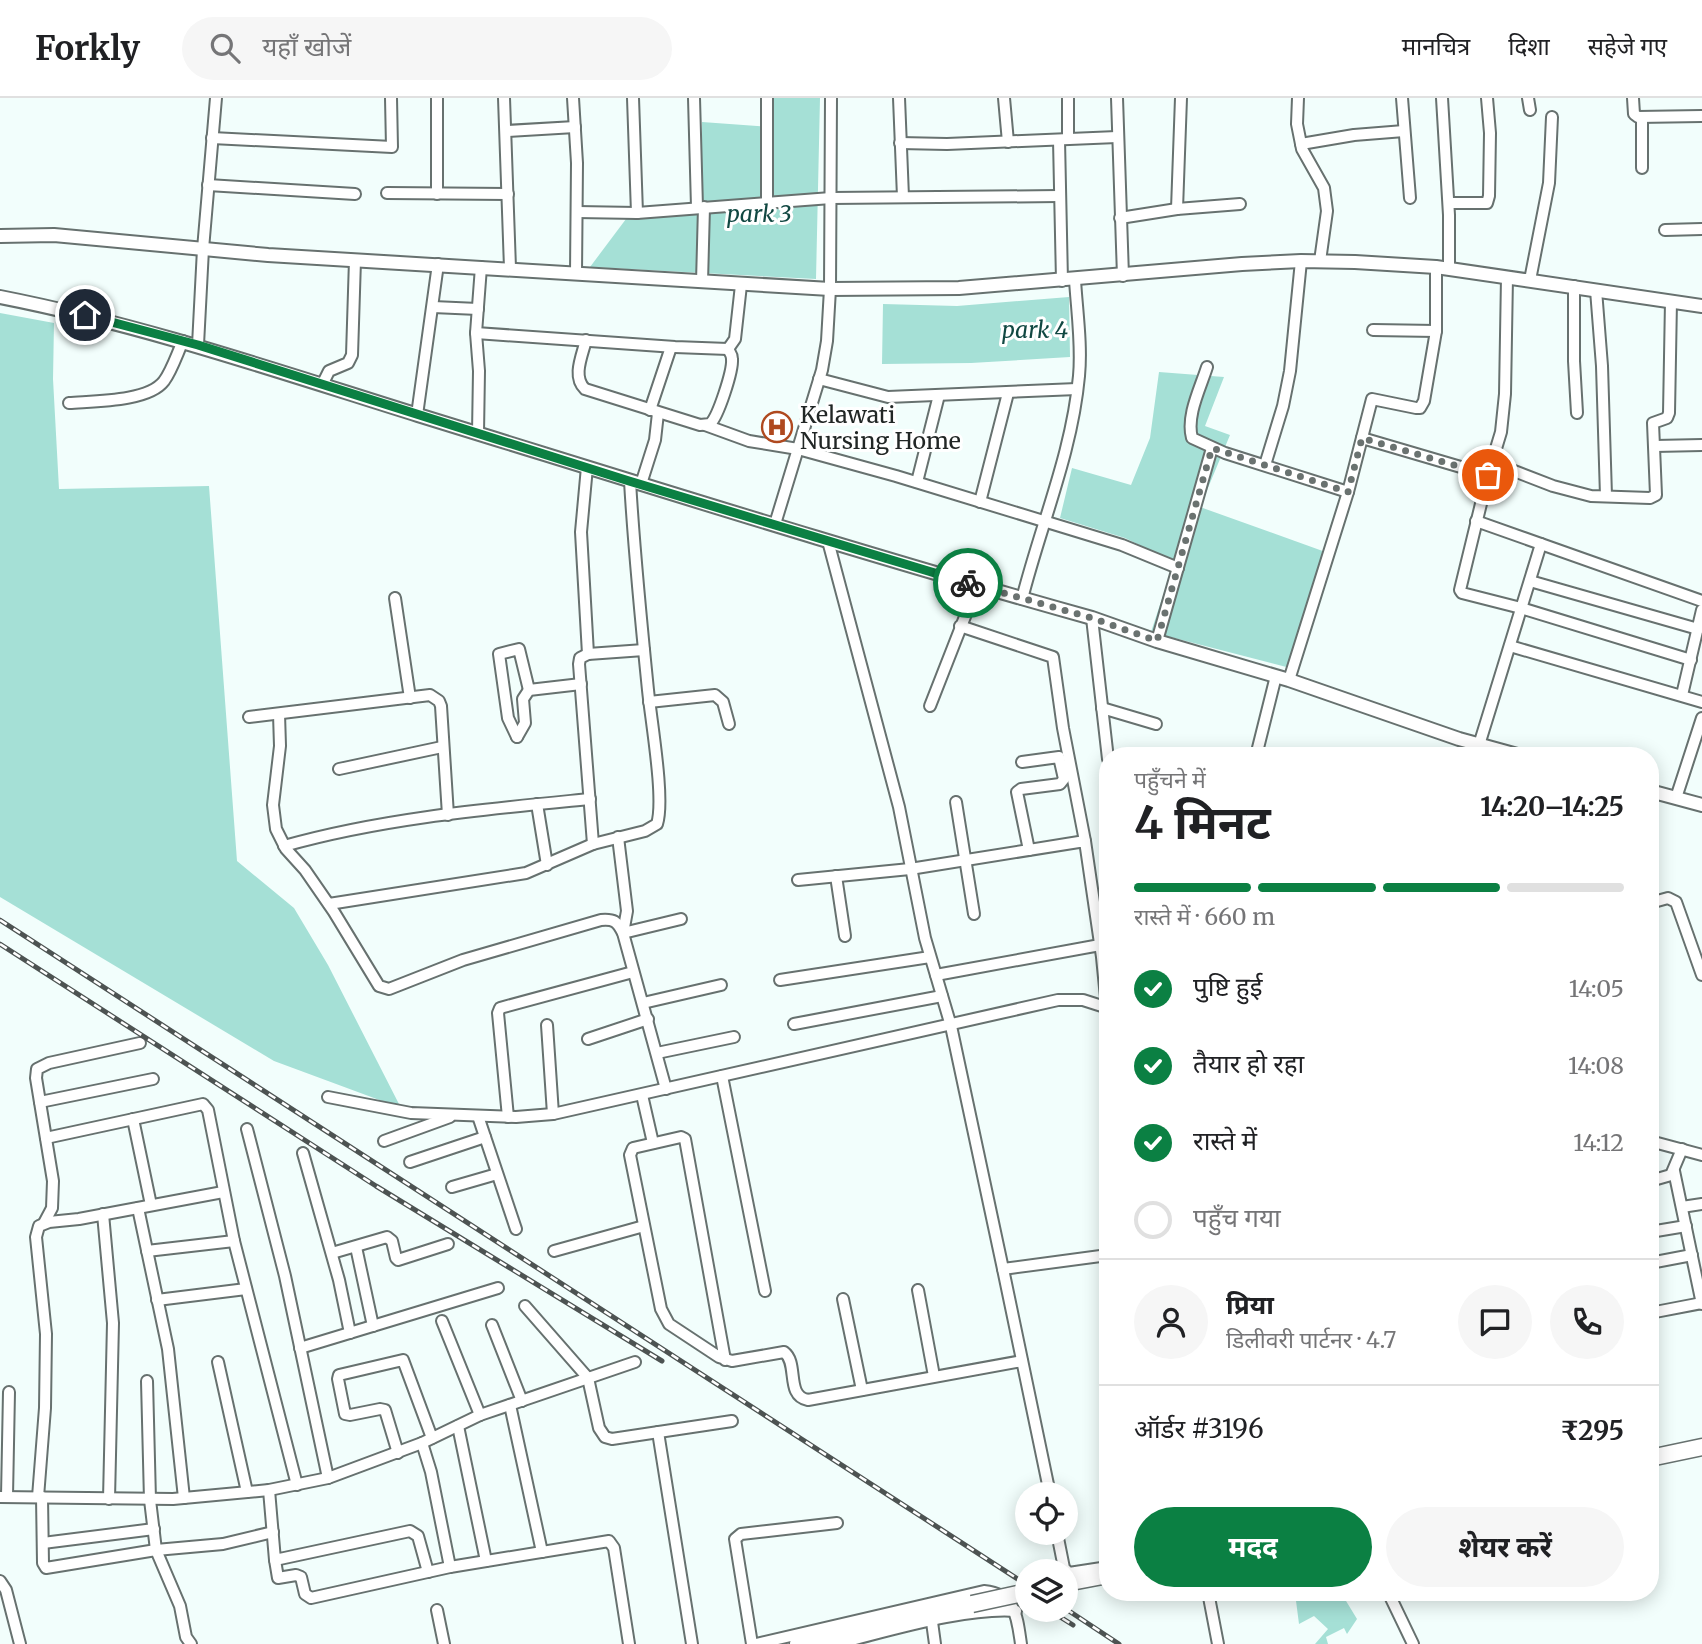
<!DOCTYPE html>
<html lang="hi">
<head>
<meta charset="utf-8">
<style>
	:root { --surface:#fff; --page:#f6f6f6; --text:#202124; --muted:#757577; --line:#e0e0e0; --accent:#0b8043 }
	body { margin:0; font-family:Merriweather,"Noto Sans Devanagari",serif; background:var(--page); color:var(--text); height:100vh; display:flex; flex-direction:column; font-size:26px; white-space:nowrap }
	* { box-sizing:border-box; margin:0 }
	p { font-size:23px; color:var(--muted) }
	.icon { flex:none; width:38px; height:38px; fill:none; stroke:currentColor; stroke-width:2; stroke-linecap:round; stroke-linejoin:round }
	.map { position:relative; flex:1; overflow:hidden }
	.side { position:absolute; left:1099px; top:649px; width:560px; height:854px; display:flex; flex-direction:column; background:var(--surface); border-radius:28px; box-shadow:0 4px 18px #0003 }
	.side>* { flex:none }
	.controls { position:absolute; left:1015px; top:1384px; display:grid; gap:14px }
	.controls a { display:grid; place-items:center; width:63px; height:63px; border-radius:50%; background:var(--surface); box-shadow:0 4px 18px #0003; font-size:35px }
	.pin { position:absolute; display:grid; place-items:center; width:60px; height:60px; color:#fff; margin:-30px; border:4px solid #fff; border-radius:50%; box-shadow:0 2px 7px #0007 }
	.courier { position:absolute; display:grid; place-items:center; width:70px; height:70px; margin:-35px; border:5px solid #0b8043; border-radius:50%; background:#fff; color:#222; box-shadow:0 2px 9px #0007 }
	.overview em { font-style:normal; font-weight:700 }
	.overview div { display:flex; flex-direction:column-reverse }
	.overview { display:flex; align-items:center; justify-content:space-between; height:119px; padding:0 35px }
	h1 { font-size:46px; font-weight:700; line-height:52px }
	.bar { display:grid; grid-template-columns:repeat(4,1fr); gap:10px 7px; align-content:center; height:84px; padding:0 35px }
	.bar i { height:9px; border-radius:5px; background:var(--line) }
	.bar .on { background:var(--accent) }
	.bar p { grid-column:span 4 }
	.line { display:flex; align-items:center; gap:18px; padding:0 35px; border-top:2px solid var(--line) }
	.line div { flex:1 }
	.round { display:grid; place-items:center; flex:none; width:74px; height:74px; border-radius:37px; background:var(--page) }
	ol { padding:0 35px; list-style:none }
	li { display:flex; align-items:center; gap:21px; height:77px }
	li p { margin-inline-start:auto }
	li .icon { padding:7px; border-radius:50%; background:var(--accent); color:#fff; stroke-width:4 }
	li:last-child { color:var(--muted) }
	li i { width:38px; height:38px; border:4px solid var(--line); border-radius:50% }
	.primary-button { display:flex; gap:14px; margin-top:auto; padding:14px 35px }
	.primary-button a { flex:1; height:80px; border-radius:42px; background:var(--accent); color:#fff; font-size:28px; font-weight:700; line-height:80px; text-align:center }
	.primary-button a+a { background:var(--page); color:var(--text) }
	header { display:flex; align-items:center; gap:42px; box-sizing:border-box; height:98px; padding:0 35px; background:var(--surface); border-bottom:2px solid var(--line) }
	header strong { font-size:33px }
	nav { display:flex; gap:38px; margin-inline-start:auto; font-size:24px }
	.search { width:490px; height:63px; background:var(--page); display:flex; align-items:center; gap:18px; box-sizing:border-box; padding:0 24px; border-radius:38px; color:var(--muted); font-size:26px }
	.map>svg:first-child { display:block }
</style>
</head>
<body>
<header>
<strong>Forkly</strong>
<div class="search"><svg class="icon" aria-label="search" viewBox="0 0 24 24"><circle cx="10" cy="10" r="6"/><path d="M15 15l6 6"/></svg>यहाँ खोजें</div>
<nav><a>मानचित्र</a><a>दिशा</a><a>सहेजे गए</a></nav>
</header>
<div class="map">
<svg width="1702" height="1546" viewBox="0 0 1702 1546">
	<rect width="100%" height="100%" fill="#f2fefc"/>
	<g fill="#a5e0d6">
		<path d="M774,0H820L816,181L590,169L629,117L701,106L702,24L770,29Z"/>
		<path d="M1069,199L1070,259L971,265L882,266L883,206L957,208Z"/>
		<path d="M0,215L54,225L53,281L59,391L209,388L237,763L294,810L328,867L401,1010L274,963L0,799Z"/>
		<path d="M1159,274L1224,279L1205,328L1230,337L1200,409L1331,456L1294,571L1151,534L1174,464L1125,440L1060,420L1072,370L1131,387L1150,340Z"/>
		<path d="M1295,1495H1345L1343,1498L1357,1521L1347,1536L1344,1530L1326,1539L1328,1546H1315L1328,1531L1314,1518L1299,1526Z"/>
	</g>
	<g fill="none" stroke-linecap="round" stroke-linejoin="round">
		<g stroke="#67716f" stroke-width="14">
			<g id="minor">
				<path d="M504,0L510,170"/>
				<path d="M573,0L577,65L576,175"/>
				<path d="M633,0L637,115"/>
				<path d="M694,0L697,109"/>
				<path d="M899,0L903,99"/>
				<path d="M1004,0L1008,44"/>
				<path d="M1117,0L1123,178"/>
				<path d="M1298,0L1297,26L1302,51L1324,90L1327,113L1320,163"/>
				<path d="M1402,0L1410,100"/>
				<path d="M1442,0L1449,117V171"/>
				<path d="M1528,0L1530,12"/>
				<path d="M1633,0L1634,16L1638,19L1702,18"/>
				<path d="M506,33L575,29"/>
				<path d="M212,40L392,49L391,0"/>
				<path d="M1068,41V0"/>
				<path d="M1059,42L1062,183"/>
				<path d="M900,45L947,46L1117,39"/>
				<path d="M1301,46L1354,37L1404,33"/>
				<path d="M1642,70V20"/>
				<path d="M208,87L355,96"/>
				<path d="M387,95L508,96"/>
				<path d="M437,96V0"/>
				<path d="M767,104V0"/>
				<path d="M1449,105H1487L1489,98L1490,35L1487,0"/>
				<path d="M1177,111L1181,0"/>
				<path d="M577,114L637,115L831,100L1059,98"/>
				<path d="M1120,120L1177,111L1240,106"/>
				<path d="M1665,132L1702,131"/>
				<path d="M1507,179L1505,296L1501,334L1488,377L1460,492L1462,495L1521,510L1691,562"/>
				<path d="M1530,182L1549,85L1552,19"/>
				<path d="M702,184L704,109"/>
				<path d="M1574,188V263L1577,315"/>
				<path d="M1596,192L1602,268L1606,398"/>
				<path d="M433,209L478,211"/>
				<path d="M1373,232L1436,233"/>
				<path d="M476,235L675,249L728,251L735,241L741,187"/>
				<path d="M586,242C582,258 572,279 585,291L700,327L710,326C718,319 733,273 732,261C732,256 730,255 728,251"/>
				<path d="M198,247L203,151L216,0"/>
				<path d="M1207,269C1200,291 1186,318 1192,340L1225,355L1348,394"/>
				<path d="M819,281L888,299L1077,291"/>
				<path d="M322,287L329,273L348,265L352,257L355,162"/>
				<path d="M69,305C94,303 148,304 164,283C172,272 177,256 183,243"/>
				<path d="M650,312L671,249"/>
				<path d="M417,317L438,166"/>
				<path d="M705,327L749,343L798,351L896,378L1122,447L1178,470"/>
				<path d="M478,335L479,273L476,235L481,169"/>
				<path d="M1362,340L1488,377"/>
				<path d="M1655,348L1702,347"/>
				<path d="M1491,364L1553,388L1591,398L1650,400L1656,397L1653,325L1667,320L1669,315L1671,203"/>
				<path d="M1265,367L1283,308L1290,273L1301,163"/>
				<path d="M587,369L581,434L588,556"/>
				<path d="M917,384L939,297"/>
				<path d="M641,386L655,342L658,315"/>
				<path d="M980,404L1008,295"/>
				<path d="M1476,423L1702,503"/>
				<path d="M775,426L822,272L827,243L830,191L831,0"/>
				<path d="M828,443L899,709L925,840L951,928L1003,1171L1108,1157"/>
				<path d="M1530,483L1698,531"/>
				<path d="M395,500L410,600"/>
				<path d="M1022,501C1041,426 1072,355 1079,278C1082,247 1077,214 1075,182"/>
				<path d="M1092,520L1108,661"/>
				<path d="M960,528L1053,559L1063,630L1085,743"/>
				<path d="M1157,543L1212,350"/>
				<path d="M1510,548L1702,604"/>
				<path d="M1289,582L1348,394L1372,301L1416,310H1420L1424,303L1436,233V169"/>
				<path d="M1682,597L1702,512"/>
				<path d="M649,604L715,597L723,604L729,626"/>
				<path d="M930,608L977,488"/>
				<path d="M1102,610L1156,626"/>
				<path d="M279,616L280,648L273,707L276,731L286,751L305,772L334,814L379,888L389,891L463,862L601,822C614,821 617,823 623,835L666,991"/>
				<path d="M249,619L430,597L439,603L441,608L448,717"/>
				<path d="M517,639L508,620L499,556L519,551L529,592"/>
				<path d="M517,639L525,625L523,601L529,592L581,586"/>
				<path d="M1479,647L1541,446"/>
				<path d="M1256,658L1276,578"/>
				<path d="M1022,664L1059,659L1064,681L1060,686L1021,691L1017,694L1029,752"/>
				<path d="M339,671L442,649"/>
				<path d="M1676,700L1702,620"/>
				<path d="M956,704L974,816"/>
				<path d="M537,706L547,767"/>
				<path d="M618,739L627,813L623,835L681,821"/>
				<path d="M593,746L579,566L580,560L588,556L644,552"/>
				<path d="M284,748C383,720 488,711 590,701"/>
				<path d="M836,778L845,838"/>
				<path d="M798,782L910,771L1085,743L1102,859L1107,910"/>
				<path d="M1650,805L1668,800L1676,804L1702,877"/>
				<path d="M329,806L526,775L593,746L645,733L657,726C665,701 651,623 648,592C641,523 634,453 630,383"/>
				<path d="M936,877L1100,847"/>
				<path d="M780,882L930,859"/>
				<path d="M643,905L721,887"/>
				<path d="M794,926L942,898"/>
				<path d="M547,927L553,1016"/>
				<path d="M588,941L648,921"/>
				<path d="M657,955L734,939"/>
				<path d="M722,978L765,1193"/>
				<path d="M642,997L653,1045"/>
				<path d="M328,999L411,1015L516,1019L553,1016L1058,902H1083L1108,910"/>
				<path d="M40,1004L153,981"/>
				<path d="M478,1018L516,1131"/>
				<path d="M508,1019L498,915L500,910L633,874"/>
				<path d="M133,1021L151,1107"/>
				<path d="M247,1031L285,1178L328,1380"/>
				<path d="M46,1040L203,1006L208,1012L234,1143"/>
				<path d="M384,1043L450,1019"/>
				<path d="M1650,1043L1702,1057"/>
				<path d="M303,1055L339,1182L350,1235"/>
				<path d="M410,1064L485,1039"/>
				<path d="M1674,1073L1702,1206"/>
				<path d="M1650,1083L1671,1077L1682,1051"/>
				<path d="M452,1089L497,1076"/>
				<path d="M1682,1109L1702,1106"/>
				<path d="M138,1110L168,1251L184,1400"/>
				<path d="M103,1116L113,1225L109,1401"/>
				<path d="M44,1125L52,1110L53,1083L36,980L37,971L49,965L140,945"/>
				<path d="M1650,1134L1686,1128"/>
				<path d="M356,1149L373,1228"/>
				<path d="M147,1153L234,1143L297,1387"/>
				<path d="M554,1153L644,1128"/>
				<path d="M332,1155L387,1139L392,1143L396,1160L398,1162L448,1146"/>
				<path d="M1650,1165L1692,1157"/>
				<path d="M1003,1171L1050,1396"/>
				<path d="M918,1192L934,1278"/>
				<path d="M843,1201L862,1292"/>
				<path d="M157,1202L246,1191"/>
				<path d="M525,1208L588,1280L599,1330L605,1339L612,1341L732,1323"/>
				<path d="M1650,1215L1702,1205"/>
				<path d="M442,1223L480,1317"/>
				<path d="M492,1227L522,1303"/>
				<path d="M300,1250L498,1190"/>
				<path d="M725,1262L685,1041L681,1039L633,1050L630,1057L661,1211L669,1226L719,1259L732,1263L784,1254C799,1265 785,1298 808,1302L1022,1263"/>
				<path d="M218,1264L247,1394"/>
				<path d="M147,1283L150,1402L156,1452L180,1508L186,1539L191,1546"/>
				<path d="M510,1307L542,1454"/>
				<path d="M458,1328L486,1463"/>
				<path d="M658,1334L692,1546"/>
				<path d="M422,1345L431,1374L450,1469L609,1443L614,1450L629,1546"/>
				<path d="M398,1355L385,1312L380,1311L350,1317L345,1316L338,1281L339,1277L403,1262L432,1340"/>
				<path d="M269,1392L275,1462L410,1433L418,1438L428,1474"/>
				<path d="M7,1398L9,1294"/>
				<path d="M0,1399L173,1401L269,1392L328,1380L422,1345L480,1317L635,1264"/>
				<path d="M38,1399L45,1310L46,1236L36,1139L39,1128L49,1124L79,1121L223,1094"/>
				<path d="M42,1399L43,1465L46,1470L156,1452L223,1446L273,1434"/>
				<path d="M1057,1435L1064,1470L1069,1475L1108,1469"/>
				<path d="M43,1445L154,1431"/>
				<path d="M275,1462L278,1480L296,1477L301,1479L305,1496L311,1500L450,1469"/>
				<path d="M0,1483L6,1492L20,1546"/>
				<path d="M1208,1494L1218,1546"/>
				<path d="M1388,1494L1413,1546"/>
				<path d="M437,1512L444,1546"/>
				<path d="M932,1524L935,1546"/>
				<path d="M752,1546L735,1441L741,1436L837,1425"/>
				<path d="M756,1546L984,1493C1016,1496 1017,1519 1021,1546"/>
				<path d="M835,1546C886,1534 964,1509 1016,1513"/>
			</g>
		</g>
		<g stroke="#67716f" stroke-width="16">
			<g id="tertiary">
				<path d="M0,138L54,137L268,157L830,191L959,190L1242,166L1301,163L1355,164L1436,169L1702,208"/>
				<path d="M0,199C143,227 280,274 418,317C642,386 866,457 1092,520L1157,543L1289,582L1459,641L1521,658"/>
				<path d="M1650,693L1702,707"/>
			</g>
		</g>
		<g stroke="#67716f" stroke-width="19">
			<g id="primary">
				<path d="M1650,1360L1702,1349"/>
				<path d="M1066,1485L1108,1477"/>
				<path d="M798,1546L972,1506"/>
			</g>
		</g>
		<use href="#minor" stroke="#fff" stroke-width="10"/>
		<use href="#tertiary" stroke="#fff" stroke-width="12"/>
		<use href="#primary" stroke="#fff" stroke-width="16"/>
		<g stroke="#4d5352" stroke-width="5">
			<g id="rail">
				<path d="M0,822L1027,1487"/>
				<path d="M0,846L376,1088L662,1263"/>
				<path d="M1066,1511L1119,1546"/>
				<path d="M1049,1512L1073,1527"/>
			</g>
		</g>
		<use href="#rail" stroke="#fff" stroke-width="2.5" stroke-dasharray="8" stroke-linecap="butt"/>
		<g stroke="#67716f" stroke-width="19" stroke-linecap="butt">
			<path id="primary-bridge" d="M972,1506L1027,1494"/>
		</g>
		<use href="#primary-bridge" stroke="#fff" stroke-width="16"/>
	</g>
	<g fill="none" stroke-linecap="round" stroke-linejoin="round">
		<path stroke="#6a7270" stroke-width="7" stroke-dasharray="0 12.6" d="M968,485L1092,520L1157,543L1212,350L1348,394L1362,340L1488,377"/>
		<path stroke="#0b8043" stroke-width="9" d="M85,217L198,247L629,383L968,485"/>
	</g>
	<defs>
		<g id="hospital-ring" transform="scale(1.575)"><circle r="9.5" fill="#fff" stroke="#af491f" stroke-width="1.5"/><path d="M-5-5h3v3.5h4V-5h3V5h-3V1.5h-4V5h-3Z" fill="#af491f"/></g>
	</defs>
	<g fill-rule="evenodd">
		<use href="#hospital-ring" x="777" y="329"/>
	</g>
	<g text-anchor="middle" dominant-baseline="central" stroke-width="6" stroke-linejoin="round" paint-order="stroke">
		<g font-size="23" font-style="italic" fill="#114842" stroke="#fff">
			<text x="759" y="115">park 3</text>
			<text x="1035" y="231">park 4</text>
		</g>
		<g font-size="23" fill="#212625" stroke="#fff" text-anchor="start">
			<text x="800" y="316">Kelawati<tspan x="800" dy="26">Nursing Home</tspan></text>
		</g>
	</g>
</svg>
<div class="controls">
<a><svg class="icon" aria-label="locate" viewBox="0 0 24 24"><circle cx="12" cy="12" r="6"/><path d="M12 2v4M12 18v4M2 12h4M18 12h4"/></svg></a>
<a><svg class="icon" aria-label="layers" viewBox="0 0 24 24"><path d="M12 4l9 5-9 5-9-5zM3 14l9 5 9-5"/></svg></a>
</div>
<div class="pin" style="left:1488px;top:377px;background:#ea580c"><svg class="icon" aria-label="bag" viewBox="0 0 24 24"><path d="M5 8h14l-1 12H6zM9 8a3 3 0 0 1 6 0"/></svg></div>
<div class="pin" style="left:85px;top:217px;background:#1f2937"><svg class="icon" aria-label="home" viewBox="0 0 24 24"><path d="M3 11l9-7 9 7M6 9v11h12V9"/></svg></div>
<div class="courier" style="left:968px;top:485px"><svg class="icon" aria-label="bike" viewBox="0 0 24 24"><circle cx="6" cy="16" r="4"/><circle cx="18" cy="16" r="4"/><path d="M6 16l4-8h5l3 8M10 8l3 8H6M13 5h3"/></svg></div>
<section class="side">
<div class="overview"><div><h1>4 मिनट</h1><p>पहुँचने में</p></div><em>14:20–14:25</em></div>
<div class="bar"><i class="on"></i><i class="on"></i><i class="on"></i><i></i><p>रास्ते में · 660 m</p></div>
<ol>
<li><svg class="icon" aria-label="check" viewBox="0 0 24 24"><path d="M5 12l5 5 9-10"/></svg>पुष्टि हुई<p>14:05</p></li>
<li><svg class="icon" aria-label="check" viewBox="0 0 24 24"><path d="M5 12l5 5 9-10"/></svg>तैयार हो रहा<p>14:08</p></li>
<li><svg class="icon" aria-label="check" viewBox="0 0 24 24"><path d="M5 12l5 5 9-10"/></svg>रास्ते में<p>14:12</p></li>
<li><i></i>पहुँच गया</li>
</ol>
<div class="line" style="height:126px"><a class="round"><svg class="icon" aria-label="person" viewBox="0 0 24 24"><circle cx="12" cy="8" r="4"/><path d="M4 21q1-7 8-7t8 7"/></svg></a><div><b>प्रिया</b><p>डिलीवरी पार्टनर · 4.7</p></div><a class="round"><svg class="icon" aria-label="chat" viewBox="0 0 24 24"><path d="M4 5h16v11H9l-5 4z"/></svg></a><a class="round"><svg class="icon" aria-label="phone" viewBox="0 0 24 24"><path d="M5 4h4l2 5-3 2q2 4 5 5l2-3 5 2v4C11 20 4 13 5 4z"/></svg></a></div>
<div class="line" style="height:91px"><div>ऑर्डर #3196</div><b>₹295</b></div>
<div class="primary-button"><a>मदद</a><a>शेयर करें</a></div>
</section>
</div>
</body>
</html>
